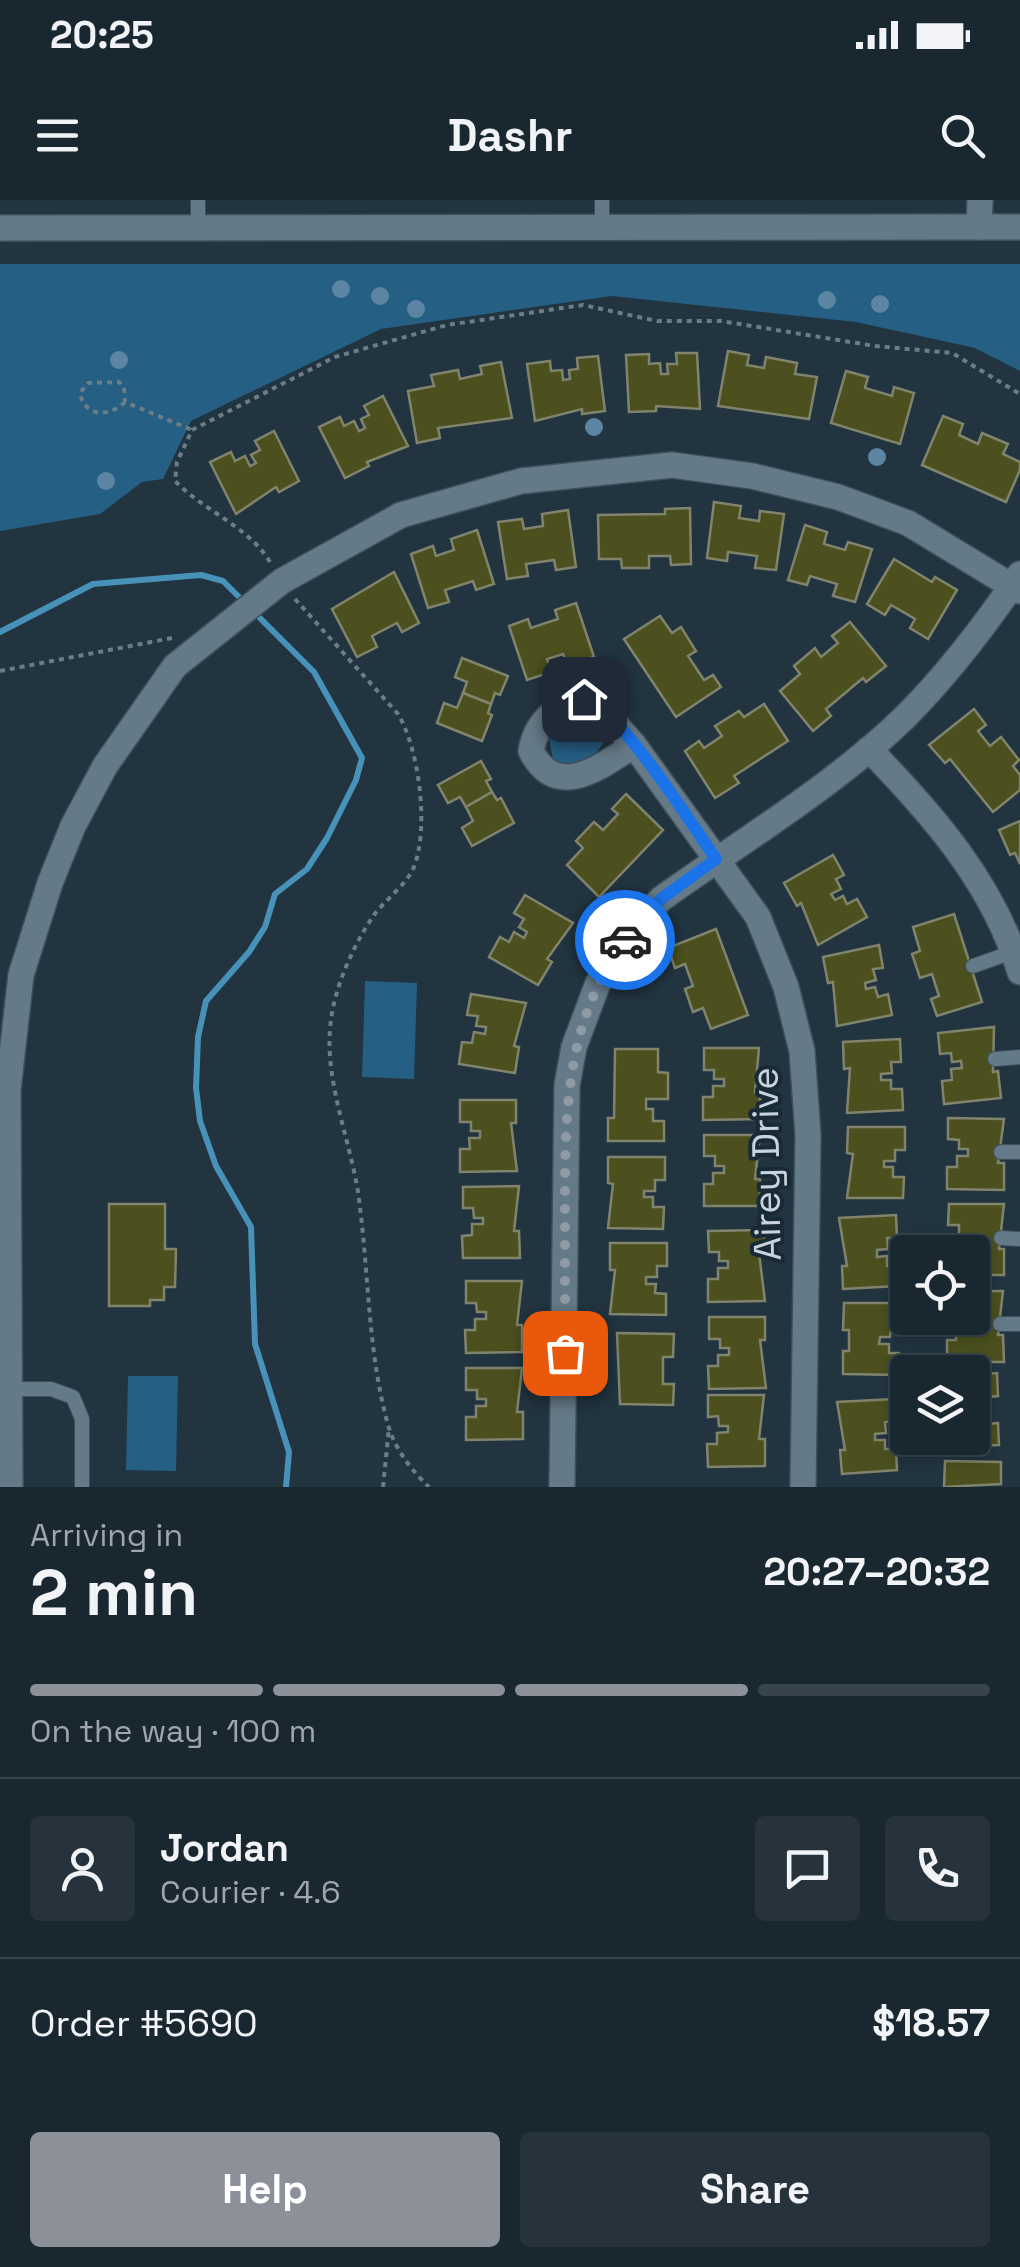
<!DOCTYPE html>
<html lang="en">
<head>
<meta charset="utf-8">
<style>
	:root { --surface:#192730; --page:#26333c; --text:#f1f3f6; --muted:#9fa5ab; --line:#37444c; --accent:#8c9099 }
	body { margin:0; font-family:"Space Grotesk",sans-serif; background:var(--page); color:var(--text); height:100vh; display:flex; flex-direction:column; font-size:38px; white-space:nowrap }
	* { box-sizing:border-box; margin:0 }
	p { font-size:32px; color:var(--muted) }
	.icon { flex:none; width:55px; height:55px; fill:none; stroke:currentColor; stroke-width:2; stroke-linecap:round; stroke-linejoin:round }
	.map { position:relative; height:1287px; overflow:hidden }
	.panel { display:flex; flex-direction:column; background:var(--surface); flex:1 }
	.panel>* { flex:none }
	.controls { position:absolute; left:890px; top:1035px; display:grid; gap:20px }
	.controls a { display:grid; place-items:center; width:100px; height:100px; border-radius:10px; background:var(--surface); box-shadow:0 5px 15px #0003,0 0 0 2px var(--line); font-size:50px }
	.pin { position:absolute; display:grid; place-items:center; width:85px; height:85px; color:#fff; margin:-42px; border-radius:20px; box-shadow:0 5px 15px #0006 }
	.courier { position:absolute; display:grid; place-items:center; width:100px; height:100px; margin:-50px; border:8px solid #1a73e8; border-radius:50%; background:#fff; color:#222; box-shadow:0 2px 12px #0007 }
	.headline em { font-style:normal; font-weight:800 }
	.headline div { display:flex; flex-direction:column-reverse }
	.headline { display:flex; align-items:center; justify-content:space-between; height:170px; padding:0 30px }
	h1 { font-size:65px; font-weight:800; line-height:75px }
	.bar { display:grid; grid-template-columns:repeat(4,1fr); gap:15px 10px; align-content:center; height:120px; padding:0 30px }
	.bar i { height:12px; border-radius:8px; background:var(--line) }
	.bar .active { background:var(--accent) }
	.bar p { grid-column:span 4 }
	.line { display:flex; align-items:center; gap:25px; padding:0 30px; border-top:2px solid var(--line) }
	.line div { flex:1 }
	.round { display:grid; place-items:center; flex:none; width:105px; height:105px; border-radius:10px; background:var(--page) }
	.button { display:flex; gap:20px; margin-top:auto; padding:20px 30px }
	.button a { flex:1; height:115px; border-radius:10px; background:var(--accent); color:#fff; font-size:40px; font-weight:800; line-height:115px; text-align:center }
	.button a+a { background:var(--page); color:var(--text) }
	.status { display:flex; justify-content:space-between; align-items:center; height:70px; padding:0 50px; background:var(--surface); direction:ltr }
	.status svg { height:28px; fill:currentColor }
	header { display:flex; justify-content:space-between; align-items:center; height:130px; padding:0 30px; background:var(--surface); font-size:45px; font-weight:800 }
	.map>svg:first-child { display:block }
</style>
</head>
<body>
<div class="status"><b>20:25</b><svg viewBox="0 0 49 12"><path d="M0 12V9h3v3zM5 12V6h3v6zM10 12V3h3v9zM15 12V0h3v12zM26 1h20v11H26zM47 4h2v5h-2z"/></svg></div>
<header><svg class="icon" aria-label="menu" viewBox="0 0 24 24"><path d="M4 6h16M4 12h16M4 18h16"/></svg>Dashr<svg class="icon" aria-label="search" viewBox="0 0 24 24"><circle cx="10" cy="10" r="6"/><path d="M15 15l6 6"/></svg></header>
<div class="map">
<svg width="1020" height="1287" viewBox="0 0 1020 1287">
	<rect width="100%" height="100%" fill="#213440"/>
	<g fill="#255f84">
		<path d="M0,64H1020V171L975,148L856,122L612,96L381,129L191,221L163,279L142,282L100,314L0,331Z"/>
		<path d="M585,515C601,518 604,523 607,538L593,557L564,568L553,560L549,538L569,520Z"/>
		<path d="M365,781L417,783L414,879L362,877Z"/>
		<path d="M128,1176H178L176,1271L126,1270Z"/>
	</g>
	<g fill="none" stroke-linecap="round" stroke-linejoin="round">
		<g stroke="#4892ba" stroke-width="6">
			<path d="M255,413L314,472L362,558L356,580L327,638L307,669L275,694L265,727L249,752L206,801L198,837L196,888L200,921L216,966L251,1027L255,1144L289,1252L286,1287"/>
			<path d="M0,432L93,384L201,375L223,381L246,404"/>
		</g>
	</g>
	<g fill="#4b501e" stroke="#81846d" stroke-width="2.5">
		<path d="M728,151L749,155L747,165L764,168L766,157L797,163L795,174L817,177L809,219L718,206Z"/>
		<path d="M676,153H697L700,209L656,206V211L629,212L626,155L649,154V164L660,163L661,174H668L667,164H677Z"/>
		<path d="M598,156L605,211L582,214V209L535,221L527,164L550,161L551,171L562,170L563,180L570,179L569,170L578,169L577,158Z"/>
		<path d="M501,162L512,218L438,228L440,238L417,243L408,191L434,186L431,175L458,170L460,179L482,174L480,166Z"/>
		<path d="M846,171L868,177L865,188L892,196L894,187L914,193L900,244L831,223Z"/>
		<path d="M383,196L408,246L367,262L369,266L345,278L319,227L340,217L344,226L354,221L359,231L365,228L361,219L369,215L364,206Z"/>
		<path d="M943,216L963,224L959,235L978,244L982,233L1008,244L1003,254L1020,262V270L1006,302L922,265Z"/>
		<path d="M274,231L299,281L279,292L276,287L236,314L210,262L231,252L235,261L245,256L250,266L256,263L251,255L260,250L255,241Z"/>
		<path d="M714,302L741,306L739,318L759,321L760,311L784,314L776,370L755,368L757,356L728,352L727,361L707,358Z"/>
		<path d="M690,308L691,364L671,365L670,356H649V368H622L621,359H599L598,315L665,314V309Z"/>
		<path d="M568,310L576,367L556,370L554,360L526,364L528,376L507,379L498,322L522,319L524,329L543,326L542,314Z"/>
		<path d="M805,325L827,332L824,344L845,350L848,342L872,349L855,402L833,396L837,384L810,376L807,385L788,380Z"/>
		<path d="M477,330L494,384L476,390L473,381L445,390L449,402L428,408L411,354L433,346L436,356L454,350L451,339Z"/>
		<path d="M894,359L932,382L935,377L957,390L928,439L910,428L915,419L891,405L885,415L867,404Z"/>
		<path d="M394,372L419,423L402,432L397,423L372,436L377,447L357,457L332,409Z"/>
		<path d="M576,403L594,457L567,465L563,454L547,459L551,472L527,480L509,426L528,419L531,428L558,419L555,410Z"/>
		<path d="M660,416L672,433L681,427L696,451L688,456L704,480L713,475L721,487L676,517L624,439Z"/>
		<path d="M850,422L886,466L866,482L863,478L826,509L831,516L813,531L780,491L800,474L794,466L815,448L821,457L838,443L832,436Z"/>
		<path d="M462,458L508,476L500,495L495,493L491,504L463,493L467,482L455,477Z"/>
		<path d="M463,493L491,504L488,513L492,515L482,541L437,523L444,503L457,508Z"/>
		<path d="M764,504L788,541L734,576L739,583L715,598L685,551L699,541L704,548L722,536L715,526L739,511L744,517Z"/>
		<path d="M974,509L986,525L978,531L990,546L1001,537L1019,560L1013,566L1020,575V590L993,612L950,559L945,563L929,545Z"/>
		<path d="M481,561L491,579L486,581L492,592L466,607L460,597L448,603L438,585Z"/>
		<path d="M492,592L497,600L501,598L514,623L472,646L462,628L473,621L466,607Z"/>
		<path d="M626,594L663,630L599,697L567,665L583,648L576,641L594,622L603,630L618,614L612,609Z"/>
		<path d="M1020,621V664L1015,653L1010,655L999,630Z"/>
		<path d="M833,655L844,675L836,679L841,689L831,694L835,700L843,696L847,704L857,699L867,717L818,745L801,703L797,706L784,683Z"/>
		<path d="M525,695L573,723L547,759L552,762L538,785L489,757L500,737L509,742L514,732L524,738L527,732L519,727L524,719L514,713Z"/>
		<path d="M954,714L982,802L937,816L931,799L939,796L932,774L920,778L912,754L920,751L913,727Z"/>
		<path d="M716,729L748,815L711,829L703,808L693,812L685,789L693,786L685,764L675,768L668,748Z"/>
		<path d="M879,745L883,768L873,769L876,780L865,783L866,789L875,787L878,797L888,794L892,815L837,826L833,782L828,783L823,757Z"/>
		<path d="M471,794L526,803L514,846L519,847L515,873L459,864L462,842L472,843L474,832L485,834L486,827L476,826L478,816L467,815Z"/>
		<path d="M994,827L993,872L998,871L1001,898L944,904L942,881L952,880L951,869L962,868L961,861L952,862L951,853L940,854L938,833Z"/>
		<path d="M900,839L901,862H891L892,873L881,874V880H891V889H902L903,910L847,913L850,868L844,869L843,842Z"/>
		<path d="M704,848H759L755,892H760V919L703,920V897H713V886H724V879H714V870H704Z"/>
		<path d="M615,849H658V872L668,873V899H646V909H653V921H664V941H608V918H614Z"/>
		<path d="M460,900H516V923H511L517,971L460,972V949H470L469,938H480V931H471V922H460Z"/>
		<path d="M948,918L1004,919L998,963H1004V990L947,989V967H957V956H968V949H959V940L948,939Z"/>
		<path d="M848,927H905V950H895V961H884V967H893V977H904L903,998H847L853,954L847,953Z"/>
		<path d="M704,935H760L755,979H760V1006H704V984H713V973H724V966H715V956H704Z"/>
		<path d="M608,957H665V980H655V991H644V997H653V1007H664L663,1029L608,1028L613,984L608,983Z"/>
		<path d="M519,986L514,1031H519L520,1058H463L462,1036L472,1035V1024H483V1018H474L473,1008H463V987Z"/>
		<path d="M109,1004H165V1049H176L175,1087H164V1100H150V1106H109Z"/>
		<path d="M949,1004H1004L999,1049H1004V1075H972V1052H957V1042H968V1035H959V1025H948Z"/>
		<path d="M896,1015L897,1038H887L888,1049L877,1050V1057L887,1056V1066L897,1065L898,1086L843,1089L842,1066H847L839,1018Z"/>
		<path d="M764,1030L765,1053H759L765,1101L708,1102V1079H718V1068H728V1061H719V1052H709L708,1031Z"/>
		<path d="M610,1043H667V1066H657V1077H646V1084H656L655,1093L666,1094V1115L610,1114L615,1070H610Z"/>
		<path d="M466,1081H522L517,1125H522V1152L466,1153L465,1130H475V1119H486V1112H477L476,1103H466Z"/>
		<path d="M972,1091H1003L998,1135H1003L1004,1162H947V1140H956V1129H967V1122H958V1118H972Z"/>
		<path d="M844,1103H901L900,1126H891L890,1137H880L879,1144H889V1153H899V1175L843,1174V1151H849V1130H843Z"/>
		<path d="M709,1117H765V1140H760L766,1188L709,1189L708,1166H718V1155H729V1148H720V1139H709Z"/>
		<path d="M617,1133L674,1134L673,1157H663V1184H674L673,1205L620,1204Z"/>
		<path d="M466,1168H522L517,1212H523V1239L466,1240V1217H476V1206H486V1199H477V1190H466Z"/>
		<path d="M997,1173L998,1196L988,1197V1207L978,1208V1215L987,1214L988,1224L998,1223L999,1245L943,1247V1238H972V1175Z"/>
		<path d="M708,1195H764L759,1239H765V1266L708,1267L707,1244H717V1233L728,1232V1226H719L718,1216L708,1217Z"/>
		<path d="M894,1199L895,1221L885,1222L886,1233L875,1234V1240H885V1249H896L897,1270L842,1274L840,1250H845L837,1202Z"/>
		<path d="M945,1261L1001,1262V1284L944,1287Z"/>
	</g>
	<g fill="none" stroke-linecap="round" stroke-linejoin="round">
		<g stroke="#3e4f59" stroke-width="16">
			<g id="lane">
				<path d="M602,0V27"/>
				<path d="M198,27V0"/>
				<path d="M973,766L1013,752"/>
				<path d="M995,859L1020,857"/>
				<path d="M1001,952H1020"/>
				<path d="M1001,1038L1020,1039"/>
				<path d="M1000,1124H1020"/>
				<path d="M9,1189H51L73,1197L82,1219V1287"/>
			</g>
		</g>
		<g stroke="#3e4f59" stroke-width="28">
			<g id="street">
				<path d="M979,27L980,0"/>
				<path d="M634,545C600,567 557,601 531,551C536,520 564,495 596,502L634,545L758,717L786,787L802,851L808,935L803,1287"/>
				<path d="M869,549C933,615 993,683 1020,772"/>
				<path d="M10,1287L8,890L21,775L50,683L73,626L105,566L175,466L282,381L401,315L521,281L672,265L752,276L838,297L908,323L1020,391"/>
				<path d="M562,1287L567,885L574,847L598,783L634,728L661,699C739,643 838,583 905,517C948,474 986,424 1020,374"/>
			</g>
		</g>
		<g stroke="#3e4f59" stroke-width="28">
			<path id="secondary" d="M0,28L1020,27"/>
		</g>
		<g stroke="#6d7d87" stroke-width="4" stroke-dasharray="5 5" stroke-linecap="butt">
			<path d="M125,202C110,217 85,218 80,193L88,183L119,182L124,187L125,202L192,230"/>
			<path d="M270,362C248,326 204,311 175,281L177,262L192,230L335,157L447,125L583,105L657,121H721L875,146L952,153L1020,194"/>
			<path d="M295,399L398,514C419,548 430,631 413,669C405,686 385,700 374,715C354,744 335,786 331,820C323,877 349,936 358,992C369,1069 367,1149 388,1225C395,1249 412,1271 429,1287"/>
			<path d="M0,471L172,438"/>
			<path d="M383,1287L389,1228"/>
		</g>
		<use href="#lane" stroke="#657a88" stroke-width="14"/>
		<use href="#street" stroke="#657a88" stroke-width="25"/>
		<use href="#secondary" stroke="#657a88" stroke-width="25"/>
	</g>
	<g fill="#5b85a3">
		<circle cx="341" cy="89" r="9"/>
		<circle cx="380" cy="96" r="9"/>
		<circle cx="827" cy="100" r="9"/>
		<circle cx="880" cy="104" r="9"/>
		<circle cx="416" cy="109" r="9"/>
		<circle cx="119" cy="160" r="9"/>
		<circle cx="594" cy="227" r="9"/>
		<circle cx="877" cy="257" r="9"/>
		<circle cx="106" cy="281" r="9"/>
	</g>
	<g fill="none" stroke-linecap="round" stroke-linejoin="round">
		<path stroke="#8e9ba5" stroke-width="10" stroke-dasharray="0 18" d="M565,1153C565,1104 565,1055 565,1006C565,910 566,821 625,740"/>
		<path stroke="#1a73e8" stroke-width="12" d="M584,499C618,506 693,627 716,659L661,699L625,740"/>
	</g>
	<g text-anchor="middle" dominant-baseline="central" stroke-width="8" stroke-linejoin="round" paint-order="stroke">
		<g font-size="38" fill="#c8d3db" stroke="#182a36">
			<text transform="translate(766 964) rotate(-91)">Airey Drive</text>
		</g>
	</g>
</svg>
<div class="controls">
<a><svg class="icon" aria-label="locate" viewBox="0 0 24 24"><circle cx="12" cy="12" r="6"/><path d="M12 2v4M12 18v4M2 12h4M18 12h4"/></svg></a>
<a><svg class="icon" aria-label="layers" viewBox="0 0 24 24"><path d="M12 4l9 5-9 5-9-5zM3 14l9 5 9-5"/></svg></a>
</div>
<div class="pin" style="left:565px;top:1153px;background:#ea580c"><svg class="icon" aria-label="bag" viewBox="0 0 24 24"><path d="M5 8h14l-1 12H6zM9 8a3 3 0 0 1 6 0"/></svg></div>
<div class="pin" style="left:584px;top:499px;background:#1f2937"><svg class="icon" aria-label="home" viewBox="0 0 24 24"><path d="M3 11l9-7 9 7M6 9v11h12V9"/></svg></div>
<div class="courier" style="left:625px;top:740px"><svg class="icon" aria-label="car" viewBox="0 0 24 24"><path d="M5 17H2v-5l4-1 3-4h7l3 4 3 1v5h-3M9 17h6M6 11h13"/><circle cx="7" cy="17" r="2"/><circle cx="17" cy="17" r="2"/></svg></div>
</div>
<section class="panel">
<div class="headline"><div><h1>2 min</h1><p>Arriving in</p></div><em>20:27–20:32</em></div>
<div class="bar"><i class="active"></i><i class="active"></i><i class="active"></i><i></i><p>On the way · 100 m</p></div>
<div class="line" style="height:180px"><a class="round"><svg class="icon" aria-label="person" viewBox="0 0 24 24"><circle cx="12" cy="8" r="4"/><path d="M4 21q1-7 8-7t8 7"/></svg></a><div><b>Jordan</b><p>Courier · 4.6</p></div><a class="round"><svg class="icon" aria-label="chat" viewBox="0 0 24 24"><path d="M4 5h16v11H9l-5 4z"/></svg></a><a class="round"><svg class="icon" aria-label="phone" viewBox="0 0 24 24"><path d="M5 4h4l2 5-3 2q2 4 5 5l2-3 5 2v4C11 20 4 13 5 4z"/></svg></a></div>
<div class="line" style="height:130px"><div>Order #5690</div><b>$18.57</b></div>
<div class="button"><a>Help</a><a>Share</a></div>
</section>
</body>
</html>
